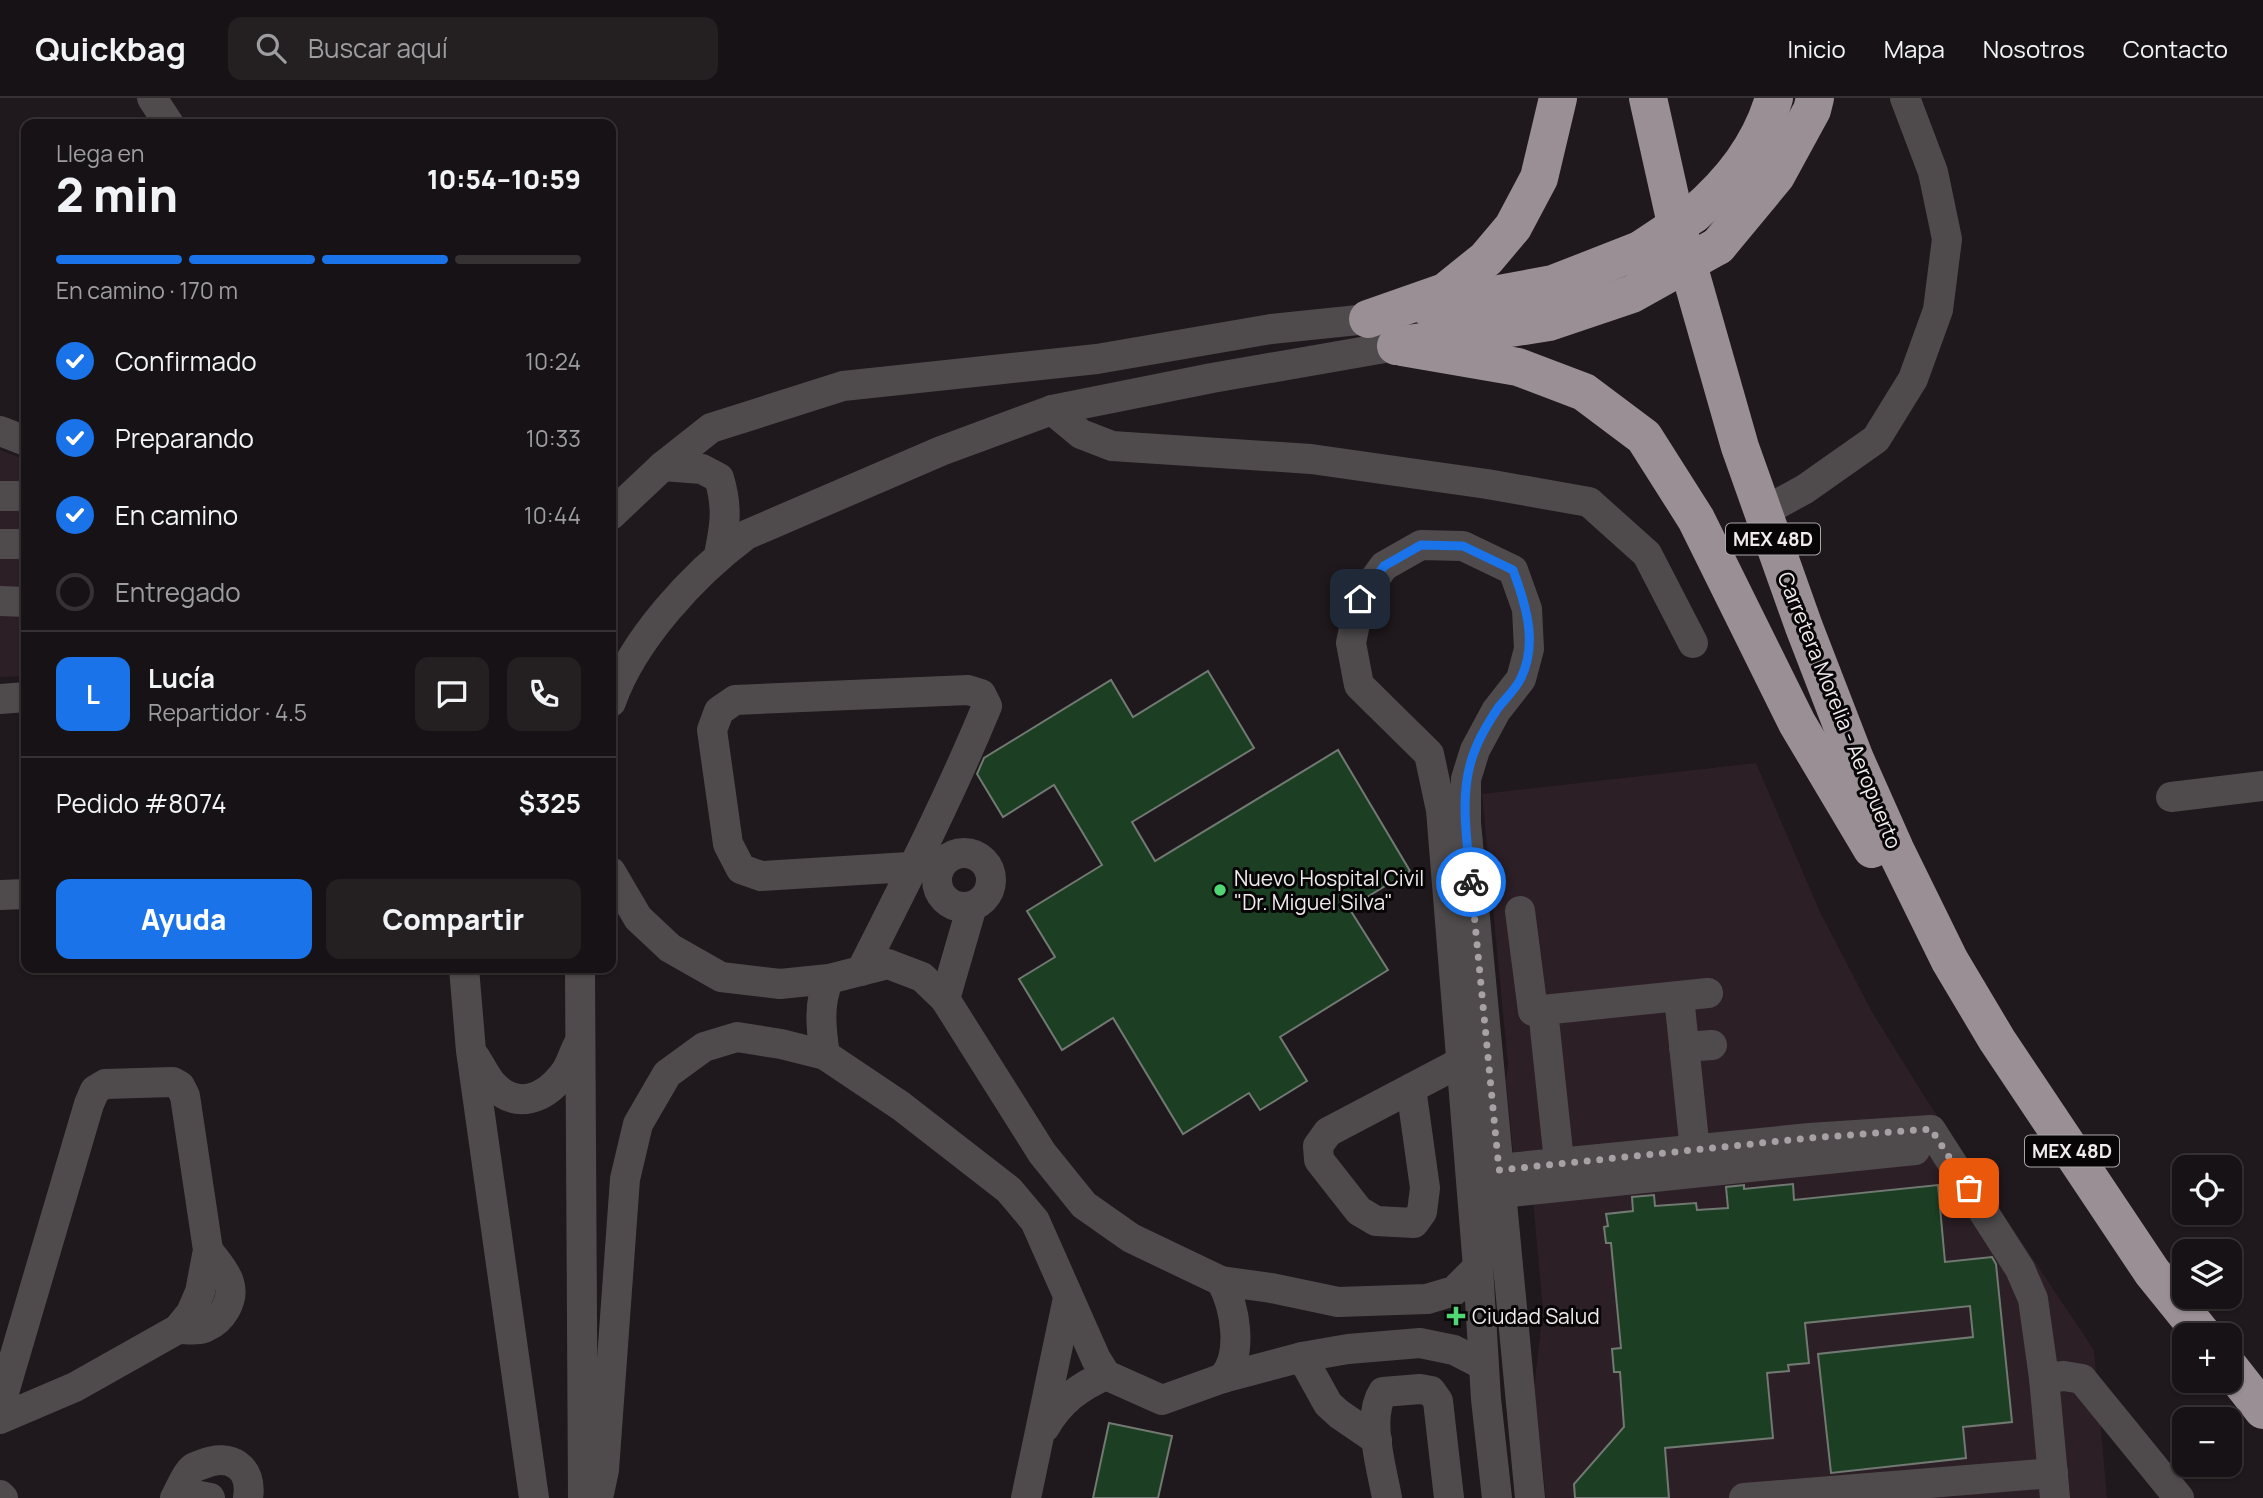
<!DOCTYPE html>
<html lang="es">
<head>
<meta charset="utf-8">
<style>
	:root { --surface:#171215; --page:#242022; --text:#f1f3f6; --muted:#9e9ea0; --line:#363234; --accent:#1a73e8 }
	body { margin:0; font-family:Manrope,sans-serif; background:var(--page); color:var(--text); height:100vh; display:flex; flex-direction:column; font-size:26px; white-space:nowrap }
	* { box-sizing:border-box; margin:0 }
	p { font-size:23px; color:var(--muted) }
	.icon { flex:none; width:38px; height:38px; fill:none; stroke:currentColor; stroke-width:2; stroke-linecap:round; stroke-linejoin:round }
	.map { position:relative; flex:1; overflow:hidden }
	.panel { position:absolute; left:21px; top:21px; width:595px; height:854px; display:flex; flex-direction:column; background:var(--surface); border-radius:14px; box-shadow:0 2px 5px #0004,0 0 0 2px var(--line) }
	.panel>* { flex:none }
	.fabs { position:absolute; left:2172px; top:1057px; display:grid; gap:14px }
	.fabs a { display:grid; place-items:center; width:70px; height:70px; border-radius:14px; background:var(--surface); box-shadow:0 2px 5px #0004,0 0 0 2px var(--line); font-size:35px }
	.pin { position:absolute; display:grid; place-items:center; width:60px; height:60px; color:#fff; margin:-30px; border-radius:14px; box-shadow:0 4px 10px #0006 }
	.courier { position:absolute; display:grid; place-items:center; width:70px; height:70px; margin:-35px; border:5px solid #1a73e8; border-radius:50%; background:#fff; color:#222; box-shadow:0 2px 9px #0007 }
	.headline em { font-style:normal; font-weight:800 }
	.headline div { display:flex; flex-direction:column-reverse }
	.headline { display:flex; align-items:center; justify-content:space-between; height:119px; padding:0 35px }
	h1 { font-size:46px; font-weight:800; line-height:52px }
	.bar { display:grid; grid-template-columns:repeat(4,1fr); gap:10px 7px; align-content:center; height:84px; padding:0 35px }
	.bar i { height:9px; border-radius:5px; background:var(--line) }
	.bar .selected { background:var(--accent) }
	.bar p { grid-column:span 4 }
	.line { display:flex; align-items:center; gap:18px; padding:0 35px; border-top:2px solid var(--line) }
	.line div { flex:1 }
	.round { display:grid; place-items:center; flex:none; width:74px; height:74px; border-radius:14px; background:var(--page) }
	ol { padding:0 35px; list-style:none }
	li { display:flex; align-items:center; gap:21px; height:77px }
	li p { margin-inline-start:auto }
	li .icon { padding:7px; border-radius:50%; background:var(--accent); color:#fff; stroke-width:4 }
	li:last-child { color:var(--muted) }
	li i { width:38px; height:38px; border:4px solid var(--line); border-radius:50% }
	.action { display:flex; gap:14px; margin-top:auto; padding:14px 35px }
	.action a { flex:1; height:80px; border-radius:14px; background:var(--accent); color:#fff; font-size:28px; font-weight:800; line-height:80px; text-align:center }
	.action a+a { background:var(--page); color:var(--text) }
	header { display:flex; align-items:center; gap:42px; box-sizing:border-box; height:98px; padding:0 35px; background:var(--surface); border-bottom:2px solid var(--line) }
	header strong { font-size:33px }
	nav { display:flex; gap:38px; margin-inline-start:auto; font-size:24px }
	.search { width:490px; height:63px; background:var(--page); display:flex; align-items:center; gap:18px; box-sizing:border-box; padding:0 24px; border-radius:14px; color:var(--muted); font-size:26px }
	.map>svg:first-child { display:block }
</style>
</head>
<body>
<header>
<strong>Quickbag</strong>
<div class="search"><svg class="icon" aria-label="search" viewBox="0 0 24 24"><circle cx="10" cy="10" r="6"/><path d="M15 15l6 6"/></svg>Buscar aquí</div>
<nav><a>Inicio</a><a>Mapa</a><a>Nosotros</a><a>Contacto</a></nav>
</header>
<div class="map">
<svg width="2263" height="1400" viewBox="0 0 2263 1400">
	<rect width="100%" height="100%" fill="#1f181c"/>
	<g fill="#2c1f26">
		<path d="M0,352L26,362V578L0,579Z"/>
		<path d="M1756,665L1820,814L1872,914L1928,1004L2094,1252L2107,1400H1546L1534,1291L1543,1211L1532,1092L1514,1064L1506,982L1508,967L1482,696Z"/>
	</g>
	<g fill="#1c3f24" stroke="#717972" stroke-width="2">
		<path d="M1208,573L1254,650L1132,724L1155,763L1338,652L1410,773L1349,810L1388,872L1280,939L1307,983L1260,1012L1249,995L1183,1036L1113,920L1062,952L1019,881L1055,859L1027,813L1102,767L1054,687L1003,719L977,676L984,660L1111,582L1133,619Z"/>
		<path d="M1793,1086L1794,1102L1938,1087L1945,1164L1992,1159L1996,1166L2012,1324L1963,1329L1966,1360L1831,1375L1818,1256L1973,1239L1970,1208L1805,1225L1809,1265L1788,1267L1789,1273L1767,1275L1773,1340L1665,1350L1669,1400H1575L1574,1386L1624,1329L1620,1274H1614L1612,1251L1621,1250L1611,1145H1606L1604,1129L1608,1128L1606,1116L1633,1113L1632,1099L1654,1097L1655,1108L1696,1105L1697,1112L1728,1110L1726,1089L1744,1087V1091Z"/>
		<path d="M1109,1325L1172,1338L1158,1400H1093Z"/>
	</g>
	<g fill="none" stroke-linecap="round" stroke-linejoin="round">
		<path stroke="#7a7477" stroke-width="3.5" stroke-dasharray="5 5" stroke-linecap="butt" d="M488,875L557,872"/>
		<g stroke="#4f4b4d" stroke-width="30">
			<path d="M152,0L169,26"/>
			<path d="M1052,312L1081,336L1112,348L1311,361L1487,386L1589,404L1647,456L1693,545"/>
			<path d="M0,333L26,343"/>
			<path d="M663,368L702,371L719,380C728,410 725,427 719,457"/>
			<path d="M0,398H26"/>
			<path d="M1763,414L1805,391L1876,341L1913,281L1938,212L1947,141L1933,74L1905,0"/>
			<path d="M611,417L663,368L711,330L843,288L1097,261L1271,231L1368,221"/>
			<path d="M0,446H26"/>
			<path d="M0,503L26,504"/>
			<path d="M0,601L26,599"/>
			<path d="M611,604C633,541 694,476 746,437L941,353L1052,312L1212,280L1396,248"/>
			<path d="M2171,699L2263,688"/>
			<circle cx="964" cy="782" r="27"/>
			<path d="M611,774L638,820L670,850L721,879L780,886L829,881L888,866L922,879L945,901L1042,1055L1084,1107L1131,1140L1221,1183L1271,1190L1338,1204L1427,1201L1454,1193L1478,1169"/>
			<path d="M0,797L26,796"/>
			<path d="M1520,813L1533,913L1708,895"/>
			<path d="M464,870L471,953L534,1400"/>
			<path d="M580,870L583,1400"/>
			<path d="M861,873C905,786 950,698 987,608L981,596L968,592L735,602L719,613L712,632L728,746L741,771L761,778L941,767"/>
			<path d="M1679,899L1697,1072"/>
			<path d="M945,901L972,808"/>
			<path d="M1543,912L1561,1082"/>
			<path d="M1684,949L1712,947"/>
			<path d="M825,957C821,931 818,905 829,881"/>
			<path d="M475,959C481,968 486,979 493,987C517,1012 544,1001 563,977C570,969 573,956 578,947"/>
			<path d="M1411,990L1425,1090L1422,1114L1414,1125L1376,1123L1359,1113L1319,1062L1318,1048L1328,1034L1461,964"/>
			<path d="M1498,1071L1810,1040L1931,1032L2020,1171L2033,1201L2044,1280L2064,1278L2082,1281L2179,1400"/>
			<path d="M1501,1095L1915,1052"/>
			<path d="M1221,1183C1235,1208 1244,1256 1223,1280"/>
			<path d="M178,1231C187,1231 198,1233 206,1229C222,1222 235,1202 229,1184C225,1172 215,1162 208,1152"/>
			<path d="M1302,1259L1328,1306L1339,1316L1377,1342"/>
			<path d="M2044,1280L2055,1400"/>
			<path d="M0,1308L89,1006L95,992L105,986L173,984L180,988L185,998L208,1152L200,1194L191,1215L178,1231L75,1289L0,1321"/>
			<path d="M1045,1329C1060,1303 1079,1289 1106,1277"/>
			<path d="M0,1397L3,1400"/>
			<path d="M175,1400C180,1392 185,1377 192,1371C195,1368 199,1368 203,1366C230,1355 253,1369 248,1400"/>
			<path d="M184,1400L200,1398L210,1400"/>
			<path d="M598,1400L604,1372L625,1081L638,1026L667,976L704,949L737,939L781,946L825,957L901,1008L1009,1092L1035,1123L1096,1261L1106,1277L1162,1302L1223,1280L1302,1259L1348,1251L1420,1245L1454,1252L1483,1267"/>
			<path d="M1026,1400L1068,1200"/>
			<path d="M1387,1400C1382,1371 1366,1320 1383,1294L1420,1291L1431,1293L1438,1303L1449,1400"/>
			<path d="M1497,1400L1486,1301L1478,1169L1441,712L1429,656L1359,587L1351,545L1360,501L1384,468L1421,447L1463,448L1513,472L1527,511L1529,551L1521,581L1496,613L1475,652L1466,681V725L1530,1400"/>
			<path d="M1744,1400L2053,1375"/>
		</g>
		<g stroke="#998f94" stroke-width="38">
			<path d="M1648,0L1675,121L1740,349L1804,529L1855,661L1895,751L1950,863L1997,942L2152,1174L2203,1237"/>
			<path d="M1694,116C1731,84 1760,48 1774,0"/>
			<path d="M1718,148L1776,78L1812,12L1815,0"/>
			<path d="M1428,209L1553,186L1640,152"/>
			<path d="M1368,221L1445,194L1486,161L1513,129L1539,80L1558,0"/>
			<path d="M1402,249L1518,269L1584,294L1644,339L1696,421L1797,625L1872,751"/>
			<path d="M2230,1270L2263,1312"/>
		</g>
		<g stroke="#998f94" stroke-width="38">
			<path d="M1640,152L1694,116"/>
			<path d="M1396,248L1549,224L1632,196L1718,148"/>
		</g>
	</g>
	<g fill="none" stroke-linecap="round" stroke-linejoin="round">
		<path stroke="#a7a0a4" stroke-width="7" stroke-dasharray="0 12.6" d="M1471,784L1499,1072L1810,1040L1931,1031L1969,1090"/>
		<path stroke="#1a73e8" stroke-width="9" d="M1360,501L1384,468L1421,447L1463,448L1513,472C1526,507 1538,545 1521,580C1516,591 1505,601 1498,610C1490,622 1480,638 1475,652C1458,693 1467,741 1471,784"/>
	</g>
	<g fill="#51d674" stroke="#070506" stroke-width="2.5">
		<circle cx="1220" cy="792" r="7"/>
		<path d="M1452.5 1207.5h7v7h7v7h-7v7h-7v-7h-7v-7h7z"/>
	</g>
	<g text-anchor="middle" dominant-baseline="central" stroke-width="6" stroke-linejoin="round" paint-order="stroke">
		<g fill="#070506" stroke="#aaa5a8" stroke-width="2">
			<rect x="1726" y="425.5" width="94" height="31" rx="5"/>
			<rect x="2025" y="1037.5" width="94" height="31" rx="5"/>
		</g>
		<g font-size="19" font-weight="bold" fill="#f0eaed">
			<text x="1773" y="441">MEX 48D</text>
			<text x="2072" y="1053">MEX 48D</text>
		</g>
		<g font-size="21" fill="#f0eaed" stroke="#070506">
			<text transform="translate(1840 612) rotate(68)">Carretera Morelia - Aeropuerto</text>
		</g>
		<g font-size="21" fill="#f0eaed" stroke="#070506" text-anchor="start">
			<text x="1234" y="780">Nuevo Hospital Civil<tspan x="1234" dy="24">"Dr. Miguel Silva"</tspan></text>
			<text x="1472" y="1218">Ciudad Salud</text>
		</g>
	</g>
</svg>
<div class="fabs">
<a><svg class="icon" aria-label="locate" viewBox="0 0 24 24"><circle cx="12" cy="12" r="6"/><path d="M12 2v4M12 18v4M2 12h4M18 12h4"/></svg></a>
<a><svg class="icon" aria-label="layers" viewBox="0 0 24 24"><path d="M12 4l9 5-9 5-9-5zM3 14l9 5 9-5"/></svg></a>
<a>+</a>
<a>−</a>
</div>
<div class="pin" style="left:1969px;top:1090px;background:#ea580c"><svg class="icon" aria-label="bag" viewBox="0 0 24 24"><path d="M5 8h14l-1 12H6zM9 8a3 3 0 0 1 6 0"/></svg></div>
<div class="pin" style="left:1360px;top:501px;background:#1f2937"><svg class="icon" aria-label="home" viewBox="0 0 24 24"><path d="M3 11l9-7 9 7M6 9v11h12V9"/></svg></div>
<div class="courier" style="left:1471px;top:784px"><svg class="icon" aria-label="bike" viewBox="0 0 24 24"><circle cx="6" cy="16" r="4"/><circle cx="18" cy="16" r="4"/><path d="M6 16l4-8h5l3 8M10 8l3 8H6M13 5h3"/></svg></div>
<section class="panel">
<div class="headline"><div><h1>2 min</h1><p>Llega en</p></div><em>10:54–10:59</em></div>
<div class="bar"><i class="selected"></i><i class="selected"></i><i class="selected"></i><i></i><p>En camino · 170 m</p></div>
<ol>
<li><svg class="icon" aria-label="check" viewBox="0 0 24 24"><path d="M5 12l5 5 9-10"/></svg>Confirmado<p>10:24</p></li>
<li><svg class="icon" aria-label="check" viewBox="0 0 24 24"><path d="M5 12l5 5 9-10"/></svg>Preparando<p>10:33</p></li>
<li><svg class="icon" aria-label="check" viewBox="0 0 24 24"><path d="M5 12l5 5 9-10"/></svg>En camino<p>10:44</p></li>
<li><i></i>Entregado</li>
</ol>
<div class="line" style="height:126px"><b class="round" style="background:var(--accent);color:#fff">L</b><div><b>Lucía</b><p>Repartidor · 4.5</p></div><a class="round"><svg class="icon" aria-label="chat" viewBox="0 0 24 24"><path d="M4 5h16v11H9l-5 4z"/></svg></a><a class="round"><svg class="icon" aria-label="phone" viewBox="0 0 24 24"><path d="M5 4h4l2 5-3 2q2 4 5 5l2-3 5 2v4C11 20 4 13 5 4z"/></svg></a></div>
<div class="line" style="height:91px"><div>Pedido #8074</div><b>$325</b></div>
<div class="action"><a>Ayuda</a><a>Compartir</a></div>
</section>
</div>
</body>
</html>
